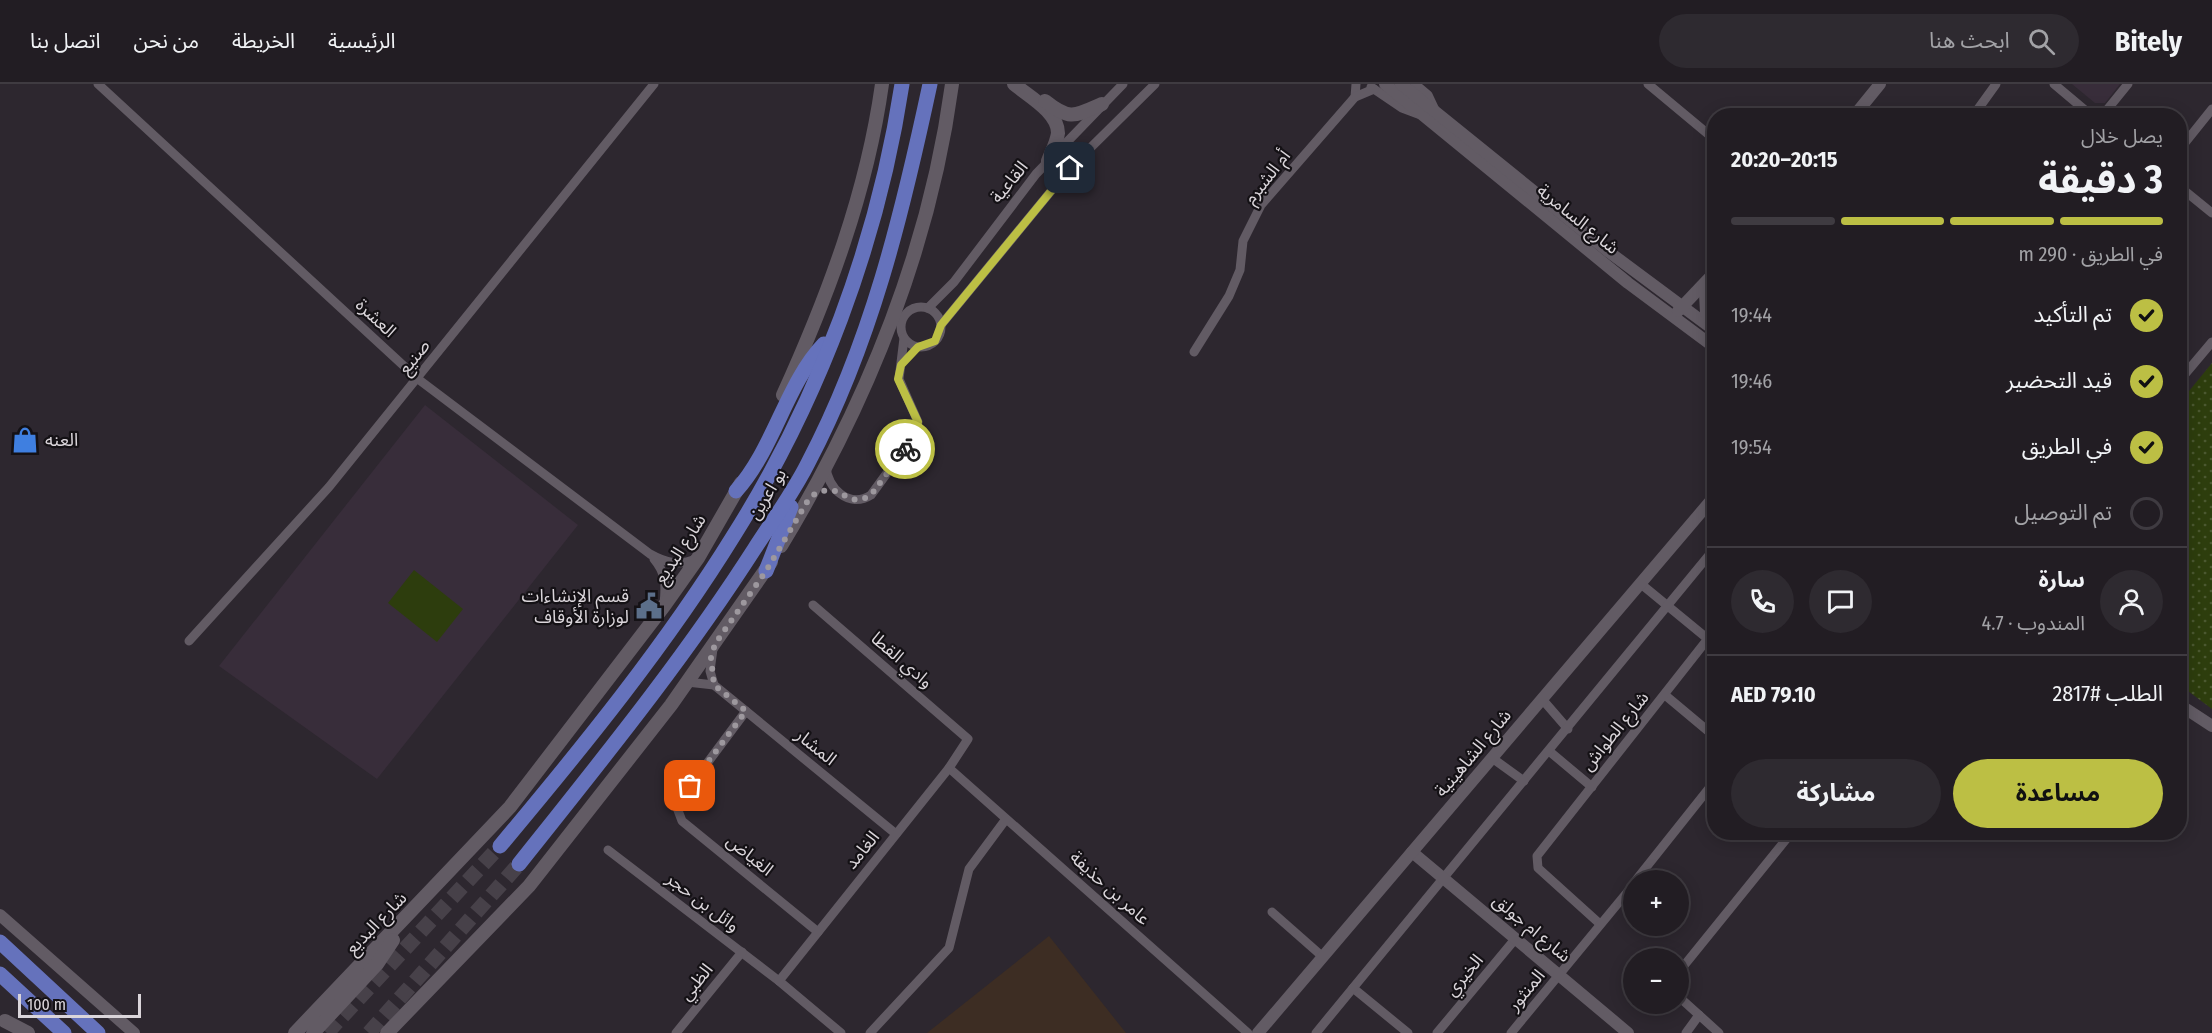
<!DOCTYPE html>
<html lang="ar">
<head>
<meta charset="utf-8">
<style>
	:root { --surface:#221d23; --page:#2e2a30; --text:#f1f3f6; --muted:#a2a2a6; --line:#3f3b41; --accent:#bcbf44 }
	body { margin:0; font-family:"Fira Sans Condensed","Noto Sans Arabic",sans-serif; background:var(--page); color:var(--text); direction:rtl; height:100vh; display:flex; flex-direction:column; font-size:22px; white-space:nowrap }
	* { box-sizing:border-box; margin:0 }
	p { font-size:20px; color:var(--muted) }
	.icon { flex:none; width:33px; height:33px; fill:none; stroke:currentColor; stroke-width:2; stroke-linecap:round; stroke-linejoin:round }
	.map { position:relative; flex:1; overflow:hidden; direction:ltr }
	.side { position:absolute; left:1707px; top:24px; width:480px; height:732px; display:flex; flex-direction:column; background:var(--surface); border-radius:24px; box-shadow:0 3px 15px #0003,0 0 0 2px var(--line); direction:rtl }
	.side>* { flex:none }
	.controls { position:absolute; left:1623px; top:786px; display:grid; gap:12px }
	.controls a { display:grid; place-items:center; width:66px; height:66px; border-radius:50%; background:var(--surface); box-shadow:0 3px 15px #0003,0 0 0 2px var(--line); font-size:30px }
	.scale { position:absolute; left:18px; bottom:15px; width:123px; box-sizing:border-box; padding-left:6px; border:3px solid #dad5da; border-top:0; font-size:16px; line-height:21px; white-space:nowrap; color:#dad5da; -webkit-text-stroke:4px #141115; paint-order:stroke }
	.pin { position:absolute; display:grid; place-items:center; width:51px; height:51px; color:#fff; margin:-26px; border-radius:12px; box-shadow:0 3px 9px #0006 }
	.courier { position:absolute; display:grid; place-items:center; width:60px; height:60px; margin:-30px; border:4px solid #bcbf44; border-radius:50%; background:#fff; color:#222; box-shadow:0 2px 8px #0007 }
	.head em { font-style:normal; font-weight:700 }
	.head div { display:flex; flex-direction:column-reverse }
	.head { display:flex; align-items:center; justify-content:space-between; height:102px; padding:0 24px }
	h1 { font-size:39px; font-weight:700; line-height:45px }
	.bar { display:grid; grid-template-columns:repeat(4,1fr); gap:9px 6px; align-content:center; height:72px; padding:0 24px }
	.bar i { height:8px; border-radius:4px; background:var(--line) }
	.bar .selected { background:var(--accent) }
	.bar p { grid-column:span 4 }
	.line { display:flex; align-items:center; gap:15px; padding:0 24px; border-top:2px solid var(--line) }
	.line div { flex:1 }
	.round { display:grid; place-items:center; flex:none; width:63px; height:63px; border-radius:32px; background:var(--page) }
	ol { padding:0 24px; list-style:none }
	li { display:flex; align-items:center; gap:18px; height:66px }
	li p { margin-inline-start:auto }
	li .icon { padding:6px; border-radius:50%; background:var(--accent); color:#111; stroke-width:4 }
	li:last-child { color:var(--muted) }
	li i { width:33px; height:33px; border:3px solid var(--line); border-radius:50% }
	.primary-button { display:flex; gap:12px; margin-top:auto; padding:12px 24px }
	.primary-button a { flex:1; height:69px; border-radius:36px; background:var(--accent); color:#111; font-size:24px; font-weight:700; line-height:69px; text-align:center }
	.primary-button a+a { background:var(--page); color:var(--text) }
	header { display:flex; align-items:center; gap:36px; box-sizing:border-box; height:84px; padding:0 30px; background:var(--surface); border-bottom:2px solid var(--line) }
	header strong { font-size:28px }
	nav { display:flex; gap:33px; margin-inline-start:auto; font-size:21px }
	.search { width:420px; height:54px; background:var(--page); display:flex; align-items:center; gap:15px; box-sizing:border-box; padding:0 21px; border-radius:33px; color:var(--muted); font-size:22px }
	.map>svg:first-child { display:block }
</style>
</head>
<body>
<header>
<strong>Bitely</strong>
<div class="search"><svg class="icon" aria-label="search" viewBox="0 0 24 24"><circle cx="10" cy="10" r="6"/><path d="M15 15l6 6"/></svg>ابحث هنا</div>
<nav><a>الرئيسية</a><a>الخريطة</a><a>من نحن</a><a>اتصل بنا</a></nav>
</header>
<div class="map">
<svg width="2212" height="949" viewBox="0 0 2212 949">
	<defs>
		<pattern id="grass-dots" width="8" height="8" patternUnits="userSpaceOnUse" patternTransform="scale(1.5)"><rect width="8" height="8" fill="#2d3d0d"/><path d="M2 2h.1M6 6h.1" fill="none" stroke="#4b5830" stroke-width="1.8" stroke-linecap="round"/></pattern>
	</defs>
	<rect width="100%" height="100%" fill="#2d272f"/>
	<g fill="#382d3a">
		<path d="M2072,0H2120L2105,19H2095Z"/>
		<path d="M425,321L578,441L377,695L219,582Z"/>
	</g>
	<path fill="#3d2d23" d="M1049,852L1126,949H927Z"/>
	<path fill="url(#grass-dots)" d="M2212,279V625L2180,601V318Z"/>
	<path fill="#2d3d0d" d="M414,486L463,525L437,558L388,519Z"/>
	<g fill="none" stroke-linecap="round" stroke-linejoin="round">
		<g stroke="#474149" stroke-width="15" stroke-dasharray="15 8" stroke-linecap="butt">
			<path d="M327,949L500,762"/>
			<path d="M369,949L519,780"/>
		</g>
		<g stroke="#625b64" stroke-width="9">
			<path d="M98,0L418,295L650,470C666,479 679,482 696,475"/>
			<path d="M1415,0L1428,11L1436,28"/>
			<path d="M1648,0L1714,55"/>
			<path d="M2054,0L2092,32"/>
			<path d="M1371,3L1402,24L1418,30"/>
			<path d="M1355,13L1356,0"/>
			<path d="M1973,32L1996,0"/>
			<path d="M2102,32L2128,0"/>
			<path d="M2180,65L2212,25"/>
			<path d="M2180,103L2212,129"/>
			<circle cx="921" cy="243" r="20"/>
			<path d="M928,224L954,198L1036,90L1123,0"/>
			<path d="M941,241L1070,84L1155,0"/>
			<path d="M1194,268L1229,212L1240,186L1243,157L1261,121L1355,13L1374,5"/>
			<path d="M2180,296L2212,258"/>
			<path d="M826,382C827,404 849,425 871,411L914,352L918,338L899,295L904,254"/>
			<path d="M654,475C666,489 666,501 664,520"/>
			<path d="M1641,500L1714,560"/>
			<path d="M189,557L329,403L654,0"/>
			<path d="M713,565L710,587L714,601"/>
			<path d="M687,598L714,601L896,750"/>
			<path d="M1665,611L1714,652"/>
			<path d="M1542,615L1568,645"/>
			<path d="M746,627L676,721L682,737L818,848"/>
			<path d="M1549,667L1592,703"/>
			<path d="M1492,674L1524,697"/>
			<path d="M949,684L1248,949"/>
			<path d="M608,766L779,897L841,949"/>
			<path d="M1636,796L1714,698"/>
			<path d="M1272,828L1323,873"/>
			<path d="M1600,840L1538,784L1537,772L1714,547"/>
			<path d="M1678,889L1792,748"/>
			<path d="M779,897L949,684L968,655L813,521"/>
			<path d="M1353,904L1408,949"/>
			<path d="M1678,912L1719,949"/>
			<path d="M676,949L742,868"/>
			<path d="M870,949L949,864L969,785L1006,735"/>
			<path d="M1316,949L1714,465"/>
			<path d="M1437,949L1516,854"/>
			<path d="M1511,949L1634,800"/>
			<path d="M1686,949L1699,931"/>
		</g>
		<g stroke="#625b64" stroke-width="12">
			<path d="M1385,0L1628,199L1714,263"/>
			<path d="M1401,0L1609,168L1714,246"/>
			<path d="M1854,32L1880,0"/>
			<path d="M1705,210L1706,229L1714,242"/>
			<path d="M1678,227L1714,189"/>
			<path d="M2180,621L2212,642"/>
			<path d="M1412,768L1628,949"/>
			<path d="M0,831L134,949"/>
			<path d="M1258,949L1714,413"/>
		</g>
		<g stroke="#625b64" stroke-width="14">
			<path d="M1014,0C1028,12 1058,28 1058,49C1057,58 1051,69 1048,77"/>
			<path d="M1045,17C1070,37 1075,32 1102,20"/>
			<path d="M783,311C828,212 867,108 882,0"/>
			<path d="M781,462C866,321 930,164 952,0"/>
			<path d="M5,937L28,949"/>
			<path d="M295,949L510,723L664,522L698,474L741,399"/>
			<path d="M313,949L377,880L393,856"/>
			<path d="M387,949L529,802L671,621L771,478"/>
		</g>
		<g stroke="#6572bc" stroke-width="15">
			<path d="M736,407C774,365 786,300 824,260"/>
			<path d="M766,487L791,423"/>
			<path d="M500,762C583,663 666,561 734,451C819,316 878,158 902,0"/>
			<path d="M519,780C601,677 684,575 755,464C773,436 793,409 808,379C871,259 902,131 930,0"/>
			<path d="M0,858L98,949"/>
			<path d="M0,890L64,949"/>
		</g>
	</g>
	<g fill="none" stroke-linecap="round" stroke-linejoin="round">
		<path stroke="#9d989e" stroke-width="6" stroke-dasharray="0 10.8" d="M690,702L746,627L714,601L711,574L715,560L766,487L810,413C844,392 843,428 871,411L905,365"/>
		<path stroke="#bcbf44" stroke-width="8" d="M905,365L914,351L918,338L898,295L901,281L918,263L935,257L941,241L1070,84"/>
	</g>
	<defs>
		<g id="shop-bare" transform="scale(2.07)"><path d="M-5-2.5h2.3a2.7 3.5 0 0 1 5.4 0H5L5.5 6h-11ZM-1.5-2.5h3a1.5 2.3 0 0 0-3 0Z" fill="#3f7fe0" stroke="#141115" stroke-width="2.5" paint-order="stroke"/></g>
		<g id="civic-bare" transform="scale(2.07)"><path d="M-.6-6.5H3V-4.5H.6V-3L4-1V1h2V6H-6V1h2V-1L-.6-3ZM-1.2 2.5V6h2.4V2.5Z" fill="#5c6f8a" stroke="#141115" stroke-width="2.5" paint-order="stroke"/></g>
	</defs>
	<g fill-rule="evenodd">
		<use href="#shop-bare" x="25" y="356"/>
		<use href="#civic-bare" x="649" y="522"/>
	</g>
	<g text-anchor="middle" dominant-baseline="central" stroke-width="4.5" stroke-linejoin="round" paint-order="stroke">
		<g font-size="18" fill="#dad5da" stroke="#141115">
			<text transform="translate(1267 93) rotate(-52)">أم الشبرم</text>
			<text transform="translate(1009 98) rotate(-51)">القاعية</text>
			<text transform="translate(1578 135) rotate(39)">شارع السامرية</text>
			<text transform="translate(376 234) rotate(43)">العشرة</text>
			<text transform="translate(414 273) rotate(-51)">صنيع</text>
			<text transform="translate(767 410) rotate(-58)">بو اعرين</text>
			<text transform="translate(680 465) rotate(-57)">شارع البديع</text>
			<text transform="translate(902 576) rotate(41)">وادي القطا</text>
			<text transform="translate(1615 647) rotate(-51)">شارع الطواش</text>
			<text transform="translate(816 663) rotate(39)">المشار</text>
			<text transform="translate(1473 669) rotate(-50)">شارع الشاهينية</text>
			<text transform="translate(862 766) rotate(-51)">الغامد</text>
			<text transform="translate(750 771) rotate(39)">الغياض</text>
			<text transform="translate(1110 804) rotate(42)">عامر بن حذيفة</text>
			<text transform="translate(703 818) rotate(37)">وائل بن حجر</text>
			<text transform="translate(376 839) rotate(-46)">شارع البديع</text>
			<text transform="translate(1532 844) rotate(40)">شارع ام جولق</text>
			<text transform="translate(1464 891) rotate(-50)">الخيري</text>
			<text transform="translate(696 898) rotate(-51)">الظبي</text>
			<text transform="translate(1526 906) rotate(-50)">المنثور</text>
		</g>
		<g font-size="18" fill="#dad5da" stroke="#141115" text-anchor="start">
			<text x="45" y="356">العنه</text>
			<text x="629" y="512" text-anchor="end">قسم الإنشاءات<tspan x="629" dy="21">لوزارة الأوقاف</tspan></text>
		</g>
	</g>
</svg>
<div class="controls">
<a>+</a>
<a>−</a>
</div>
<div class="scale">100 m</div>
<div class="pin" style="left:690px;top:702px;background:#ea580c"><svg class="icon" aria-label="bag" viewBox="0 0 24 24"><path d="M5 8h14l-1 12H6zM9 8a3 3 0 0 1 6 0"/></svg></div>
<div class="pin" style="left:1070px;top:84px;background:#1f2937"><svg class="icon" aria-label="home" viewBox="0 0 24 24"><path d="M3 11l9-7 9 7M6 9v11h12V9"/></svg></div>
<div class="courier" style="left:905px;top:365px"><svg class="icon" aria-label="bike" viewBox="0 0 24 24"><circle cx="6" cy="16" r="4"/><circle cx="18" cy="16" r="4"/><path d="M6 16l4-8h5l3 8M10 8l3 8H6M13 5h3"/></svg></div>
<section class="side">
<div class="head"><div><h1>3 دقيقة</h1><p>يصل خلال</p></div><em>20:15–20:20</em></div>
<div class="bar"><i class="selected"></i><i class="selected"></i><i class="selected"></i><i></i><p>في الطريق · 290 m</p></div>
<ol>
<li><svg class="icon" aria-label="check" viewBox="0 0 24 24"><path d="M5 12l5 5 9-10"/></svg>تم التأكيد<p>19:44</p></li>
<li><svg class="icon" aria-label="check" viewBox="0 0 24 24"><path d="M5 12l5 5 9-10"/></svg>قيد التحضير<p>19:46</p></li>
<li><svg class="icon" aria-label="check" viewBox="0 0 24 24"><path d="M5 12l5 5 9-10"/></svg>في الطريق<p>19:54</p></li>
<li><i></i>تم التوصيل</li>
</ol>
<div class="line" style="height:108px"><a class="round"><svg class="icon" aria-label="person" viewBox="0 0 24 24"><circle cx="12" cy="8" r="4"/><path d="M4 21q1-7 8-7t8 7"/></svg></a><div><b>سارة</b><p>المندوب · 4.7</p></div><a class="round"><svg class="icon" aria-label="chat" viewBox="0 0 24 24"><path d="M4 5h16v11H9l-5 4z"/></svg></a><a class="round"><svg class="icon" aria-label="phone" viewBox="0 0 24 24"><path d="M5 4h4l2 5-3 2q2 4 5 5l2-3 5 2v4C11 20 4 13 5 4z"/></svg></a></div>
<div class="line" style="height:78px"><div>الطلب #2817</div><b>AED 79.10</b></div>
<div class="primary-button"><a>مساعدة</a><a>مشاركة</a></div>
</section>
</div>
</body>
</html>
